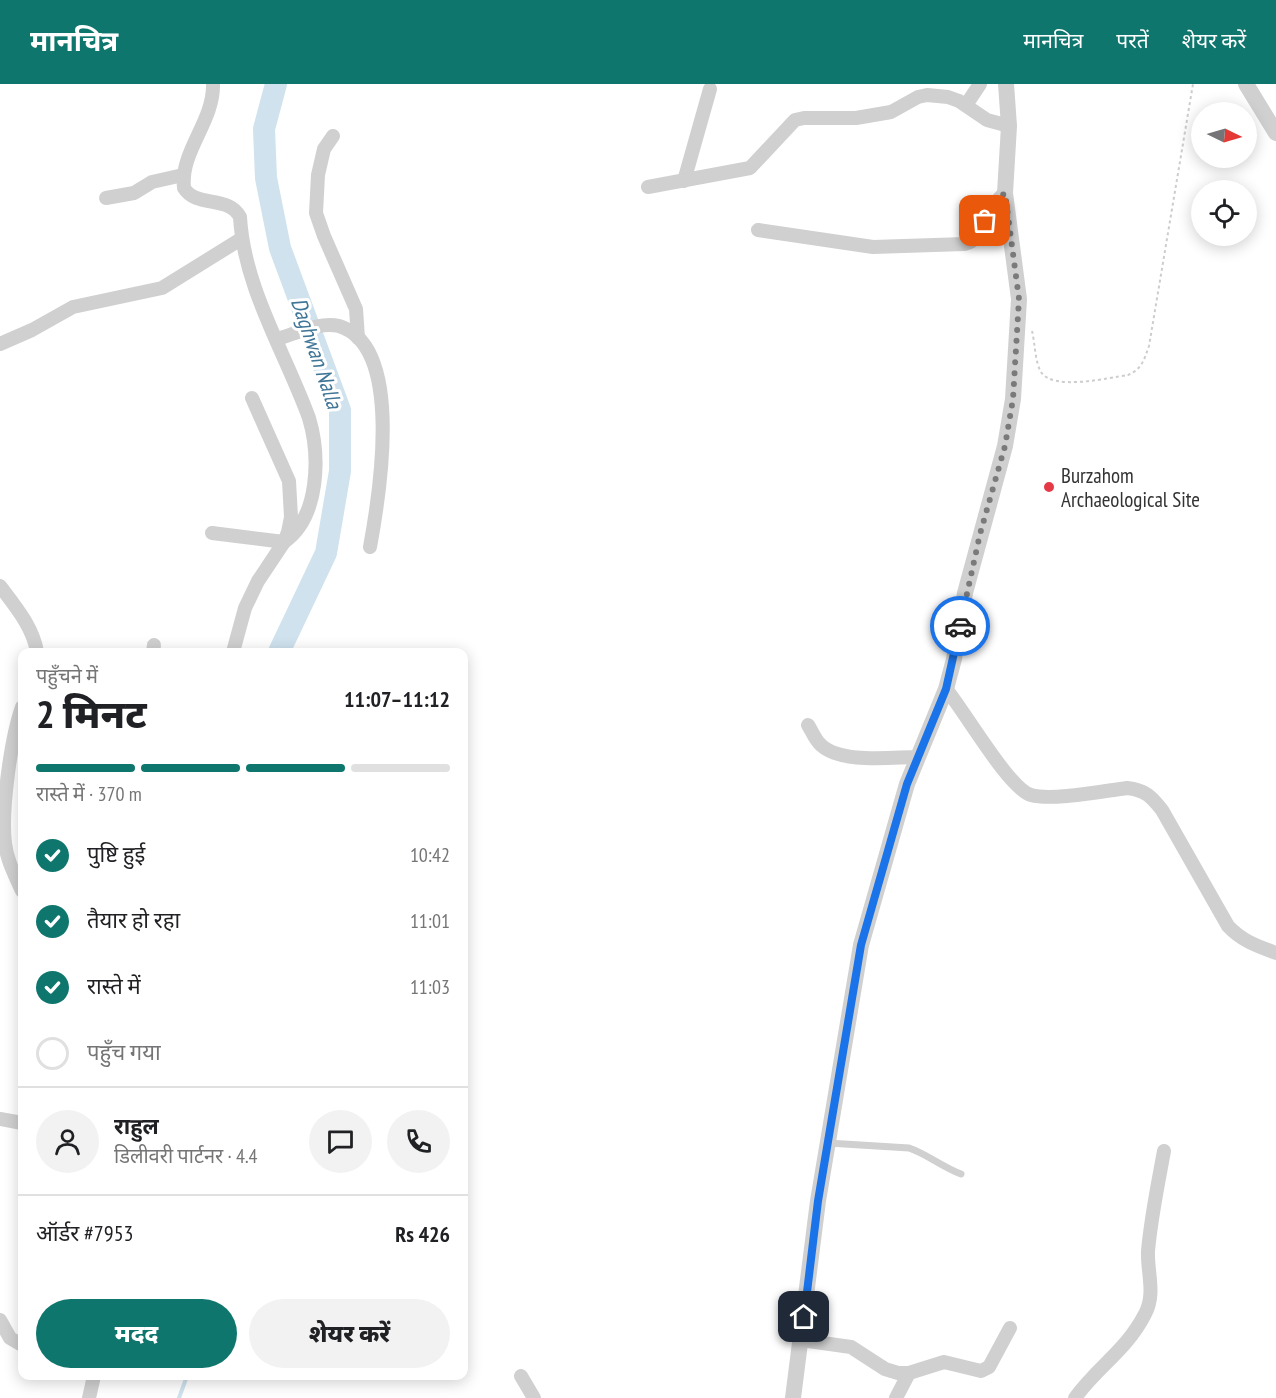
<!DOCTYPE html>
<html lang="hi">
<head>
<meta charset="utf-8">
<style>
	:root { --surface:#fff; --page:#f2f2f2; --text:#202124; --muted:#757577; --line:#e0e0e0; --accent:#0f766e }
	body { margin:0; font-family:"PT Sans Narrow","Noto Sans Devanagari",sans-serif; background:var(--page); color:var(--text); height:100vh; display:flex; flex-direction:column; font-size:22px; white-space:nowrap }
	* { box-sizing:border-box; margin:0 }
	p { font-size:20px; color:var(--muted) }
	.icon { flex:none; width:33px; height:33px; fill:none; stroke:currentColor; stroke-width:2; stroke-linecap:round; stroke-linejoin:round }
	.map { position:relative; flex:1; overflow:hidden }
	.drawer { position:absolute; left:18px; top:564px; width:450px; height:732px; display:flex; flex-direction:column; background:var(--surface); border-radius:12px; box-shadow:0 3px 15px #0003 }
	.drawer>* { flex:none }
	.needle { width:39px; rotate:95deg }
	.controls { position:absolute; left:1191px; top:18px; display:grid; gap:12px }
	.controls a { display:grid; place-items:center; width:66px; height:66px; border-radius:50%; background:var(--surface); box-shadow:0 3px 15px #0003; font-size:30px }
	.pin { position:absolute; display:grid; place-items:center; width:51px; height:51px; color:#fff; margin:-26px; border-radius:12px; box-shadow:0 3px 9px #0006 }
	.courier { position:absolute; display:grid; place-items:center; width:60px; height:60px; margin:-30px; border:4px solid #1a73e8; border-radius:50%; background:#fff; color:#222; box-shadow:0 2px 8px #0007 }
	.overview em { font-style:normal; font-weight:800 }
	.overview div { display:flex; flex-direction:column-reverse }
	.overview { display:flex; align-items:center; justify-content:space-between; height:102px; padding:0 18px }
	h1 { font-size:39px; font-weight:800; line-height:45px }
	.bar { display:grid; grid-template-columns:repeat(4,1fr); gap:9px 6px; align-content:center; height:72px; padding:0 18px }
	.bar i { height:8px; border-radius:4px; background:var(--line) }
	.bar .on { background:var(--accent) }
	.bar p { grid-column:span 4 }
	.line { display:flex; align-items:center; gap:15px; padding:0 18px; border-top:2px solid var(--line) }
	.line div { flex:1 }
	.round { display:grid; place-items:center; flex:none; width:63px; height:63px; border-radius:32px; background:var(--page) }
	ol { padding:0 18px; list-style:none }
	li { display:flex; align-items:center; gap:18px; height:66px }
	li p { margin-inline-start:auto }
	li .icon { padding:6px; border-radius:50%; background:var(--accent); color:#fff; stroke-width:4 }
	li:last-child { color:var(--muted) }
	li i { width:33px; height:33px; border:3px solid var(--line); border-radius:50% }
	.button { display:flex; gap:12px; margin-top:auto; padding:12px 18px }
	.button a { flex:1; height:69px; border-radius:36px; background:var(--accent); color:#fff; font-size:24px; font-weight:800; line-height:69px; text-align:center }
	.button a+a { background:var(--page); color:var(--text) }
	header { display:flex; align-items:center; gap:36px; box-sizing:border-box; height:84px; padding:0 30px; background:var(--accent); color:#fff }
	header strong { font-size:28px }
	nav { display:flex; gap:33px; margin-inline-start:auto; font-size:21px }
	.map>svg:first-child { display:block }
</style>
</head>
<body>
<header>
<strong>मानचित्र</strong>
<nav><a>मानचित्र</a><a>परतें</a><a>शेयर करें</a></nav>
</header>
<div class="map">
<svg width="1276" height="1314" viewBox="0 0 1276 1314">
	<rect width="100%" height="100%" fill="#fff"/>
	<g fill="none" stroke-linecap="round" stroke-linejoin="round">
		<path stroke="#cfe2ee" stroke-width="4" d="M179,1314L187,1292"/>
		<path stroke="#cfe2ee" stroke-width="22" d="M276,0L264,45L266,94L280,164L340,326V387L326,469L279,568"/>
		<path stroke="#cdcdcd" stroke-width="2" stroke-dasharray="3 3" stroke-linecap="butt" d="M1032,247C1035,259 1035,278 1041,288C1053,307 1108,294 1128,291C1142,285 1144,276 1149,262L1193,0"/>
		<path stroke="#d0d0d0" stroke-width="7" d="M828,1059L909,1064C927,1070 942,1083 961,1090"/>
		<g stroke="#d0d0d0" stroke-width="14">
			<path d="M966,21L980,0"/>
			<path d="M333,52L324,65L318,91L316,129L324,152L356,225L358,254"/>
			<path d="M684,97L710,5"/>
			<path d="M648,103L750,84L795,36L804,34H856L891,28L918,13L927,11L948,13L959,17L987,36L1009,42"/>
			<path d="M106,114L134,109L152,98L183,91"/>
			<path d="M758,146L873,163L965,160C985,156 987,122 1005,109"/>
			<path d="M277,255C295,250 320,237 339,242C405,262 379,414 370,463"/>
			<path d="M0,260L32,246L73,223L162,204L241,155"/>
			<path d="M212,449L284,458C320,433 320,371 309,334C285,268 244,204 240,133C229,111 196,124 184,104C180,67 214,38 213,0"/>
			<path d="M0,502C15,522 33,543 37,568"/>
			<path d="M153,568L154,561"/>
			<path d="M233,568L245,524L258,497L284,458L288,448L291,433L289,397L252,314"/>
			<path d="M946,605C964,626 1009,705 1031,711C1052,717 1103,707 1127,704C1145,706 1151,712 1162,726L1228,842C1242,857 1257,862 1276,869"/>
			<path d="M22,623C11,654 1,726 5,759C7,777 15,791 22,807"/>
			<path d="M808,641C812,647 815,656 821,661C841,680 892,673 918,673"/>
			<path d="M0,1035L22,1039"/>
			<path d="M0,1236L10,1254L22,1261"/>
			<path d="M801,1256L851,1263L885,1285L898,1289H909L944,1278L981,1287L989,1283L1010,1244"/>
			<path d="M521,1292L534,1314"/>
			<path d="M89,1314L94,1292"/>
			<path d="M896,1314L909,1289"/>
			<path d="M1075,1314C1098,1282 1126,1267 1145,1230C1156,1210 1147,1188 1148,1167C1151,1133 1158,1100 1164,1067"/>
		</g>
		<g stroke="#d0d0d0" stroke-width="16">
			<path d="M1246,0L1276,49"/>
			<path d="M793,1314L818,1117L861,861L907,700L946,605L954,575L965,509L1005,362L1013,315L1019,215L1005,109L1009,42L1006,0"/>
		</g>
	</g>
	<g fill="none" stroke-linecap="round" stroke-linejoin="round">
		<path stroke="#7a7a7a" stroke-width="6" stroke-dasharray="0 10.8" d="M960,542L980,450L1005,362L1013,315L1019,215L1005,109L993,120L985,137"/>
		<path stroke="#1a73e8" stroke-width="8" d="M804,1233L818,1117L861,861L907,700L946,605L960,542"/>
	</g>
	<circle fill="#e63946" stroke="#fff" stroke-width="2" cx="1049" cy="403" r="6"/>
	<g text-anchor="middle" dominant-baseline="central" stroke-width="6" stroke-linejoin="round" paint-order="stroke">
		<g font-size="21" fill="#333" stroke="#fff" text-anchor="start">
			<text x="1061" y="391">Burzahom<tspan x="1061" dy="24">Archaeological Site</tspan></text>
		</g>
		<g font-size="22" font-style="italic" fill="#3f7597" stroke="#fff">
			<text transform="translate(317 269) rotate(71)">Daghwan Nalla</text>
		</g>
	</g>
</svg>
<div class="controls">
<a><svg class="needle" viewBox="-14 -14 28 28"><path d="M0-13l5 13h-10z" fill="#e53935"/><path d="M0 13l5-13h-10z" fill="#757577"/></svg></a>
<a><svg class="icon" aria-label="locate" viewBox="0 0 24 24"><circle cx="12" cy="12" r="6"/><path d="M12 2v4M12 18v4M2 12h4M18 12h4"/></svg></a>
</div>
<div class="pin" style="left:985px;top:137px;background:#ea580c"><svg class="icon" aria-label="bag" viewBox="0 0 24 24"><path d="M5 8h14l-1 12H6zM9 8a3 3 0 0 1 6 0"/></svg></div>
<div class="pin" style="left:804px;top:1233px;background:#1f2937"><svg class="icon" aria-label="home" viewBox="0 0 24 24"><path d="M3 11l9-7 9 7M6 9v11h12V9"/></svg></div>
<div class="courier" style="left:960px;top:542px"><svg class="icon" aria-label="car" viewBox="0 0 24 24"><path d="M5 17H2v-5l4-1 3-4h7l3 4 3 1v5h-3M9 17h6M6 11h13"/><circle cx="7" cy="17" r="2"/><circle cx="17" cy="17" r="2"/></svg></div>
<section class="drawer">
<div class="overview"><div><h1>2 मिनट</h1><p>पहुँचने में</p></div><em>11:07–11:12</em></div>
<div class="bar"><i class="on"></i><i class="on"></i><i class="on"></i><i></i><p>रास्ते में · 370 m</p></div>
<ol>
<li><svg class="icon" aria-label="check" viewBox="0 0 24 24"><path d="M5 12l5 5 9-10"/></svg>पुष्टि हुई<p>10:42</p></li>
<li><svg class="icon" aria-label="check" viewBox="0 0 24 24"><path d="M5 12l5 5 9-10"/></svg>तैयार हो रहा<p>11:01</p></li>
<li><svg class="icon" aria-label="check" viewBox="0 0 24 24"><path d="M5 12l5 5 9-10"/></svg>रास्ते में<p>11:03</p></li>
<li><i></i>पहुँच गया</li>
</ol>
<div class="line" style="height:108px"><a class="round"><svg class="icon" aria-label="person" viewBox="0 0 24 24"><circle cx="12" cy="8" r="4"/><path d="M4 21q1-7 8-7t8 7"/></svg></a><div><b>राहुल</b><p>डिलीवरी पार्टनर · 4.4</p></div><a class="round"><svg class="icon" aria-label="chat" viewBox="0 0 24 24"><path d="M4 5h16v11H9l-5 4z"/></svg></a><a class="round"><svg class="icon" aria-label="phone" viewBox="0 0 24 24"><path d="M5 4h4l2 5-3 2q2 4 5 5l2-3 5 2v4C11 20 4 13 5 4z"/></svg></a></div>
<div class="line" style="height:78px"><div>ऑर्डर #7953</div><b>Rs 426</b></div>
<div class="button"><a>मदद</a><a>शेयर करें</a></div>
</section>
</div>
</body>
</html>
